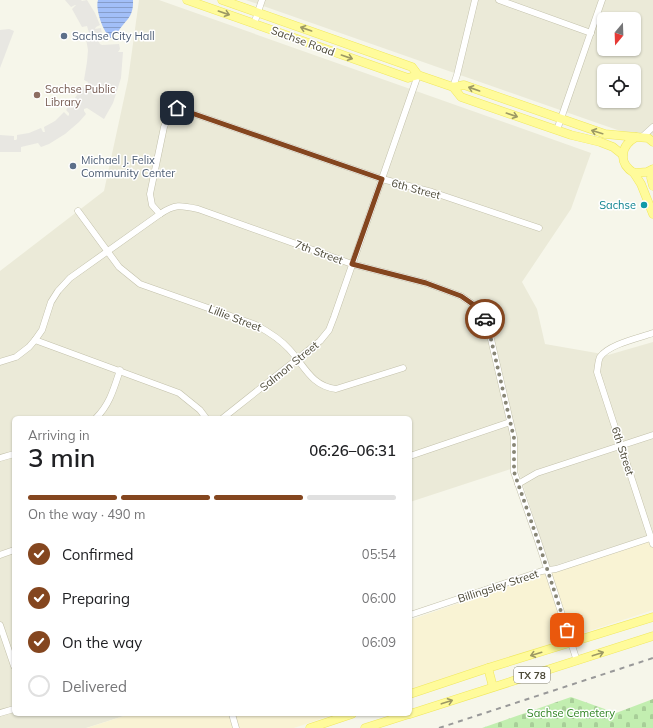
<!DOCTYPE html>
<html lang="en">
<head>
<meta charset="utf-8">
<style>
	:root { --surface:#fff; --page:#f6f6f6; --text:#202124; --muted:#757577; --line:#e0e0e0; --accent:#84461f }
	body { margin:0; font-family:Mulish,sans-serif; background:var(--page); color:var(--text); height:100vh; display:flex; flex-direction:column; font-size:15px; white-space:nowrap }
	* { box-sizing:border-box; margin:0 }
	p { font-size:13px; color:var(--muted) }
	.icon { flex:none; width:22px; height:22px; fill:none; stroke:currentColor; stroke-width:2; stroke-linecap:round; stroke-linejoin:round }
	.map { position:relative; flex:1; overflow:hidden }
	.drawer { position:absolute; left:12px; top:416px; width:400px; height:300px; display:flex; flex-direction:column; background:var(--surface); border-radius:6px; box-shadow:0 1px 3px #0004 }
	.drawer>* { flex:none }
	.needle { width:26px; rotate:199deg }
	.tools { position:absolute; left:597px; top:12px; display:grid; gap:8px }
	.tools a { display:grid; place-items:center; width:44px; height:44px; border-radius:6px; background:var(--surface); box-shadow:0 1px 3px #0004; font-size:20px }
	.pin { position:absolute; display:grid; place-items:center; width:34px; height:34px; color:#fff; margin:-17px; border-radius:8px; box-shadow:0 2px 6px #0006 }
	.courier { position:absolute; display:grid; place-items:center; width:40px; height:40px; margin:-20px; border:3px solid #84461f; border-radius:50%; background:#fff; color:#222; box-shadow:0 1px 5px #0007 }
	.summary em { font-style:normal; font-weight:600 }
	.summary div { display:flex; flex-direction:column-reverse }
	.summary { display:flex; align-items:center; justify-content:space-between; height:68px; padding:0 16px }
	h1 { font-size:26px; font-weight:600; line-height:30px }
	.bar { display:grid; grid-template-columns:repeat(4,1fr); gap:6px 4px; align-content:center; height:48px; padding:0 16px }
	.bar i { height:5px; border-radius:3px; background:var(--line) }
	.bar .selected { background:var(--accent) }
	.bar p { grid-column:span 4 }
	ol { padding:0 16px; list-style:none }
	li { display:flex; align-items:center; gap:12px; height:44px }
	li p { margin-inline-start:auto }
	li .icon { padding:4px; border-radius:50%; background:var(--accent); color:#fff; stroke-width:4 }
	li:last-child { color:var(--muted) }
	li i { width:22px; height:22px; border:2px solid var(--line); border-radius:50% }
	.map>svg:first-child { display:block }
</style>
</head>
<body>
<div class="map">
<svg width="653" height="728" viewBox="0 0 653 728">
	<defs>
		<pattern id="cemetery-stones" width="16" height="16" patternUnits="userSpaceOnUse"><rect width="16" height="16" fill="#c2eeb0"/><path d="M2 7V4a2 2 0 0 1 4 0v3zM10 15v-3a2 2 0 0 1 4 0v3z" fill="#a8ce98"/></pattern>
		<pattern id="water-rules" width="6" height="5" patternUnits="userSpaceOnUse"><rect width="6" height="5" fill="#a2bff8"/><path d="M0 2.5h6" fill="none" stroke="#869dca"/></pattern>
	</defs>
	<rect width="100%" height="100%" fill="#f6f6ea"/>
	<g fill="#ebead8" fill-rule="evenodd">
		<path d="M139,0H159L591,153L571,209L522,282L537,309L545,344L608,355L653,342V534L550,567L517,467L410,502V418H14V714H130L86,728H0V271L104,191L128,80Z"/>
		<path d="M246,0H653V142L603,125ZM604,19H634V49H604ZM604,71H634V101H604Z"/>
	</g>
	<g fill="#f9f3d4">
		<path d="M653,536V610L410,690V620Z"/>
		<path d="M130,714H336L294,728H87Z"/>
	</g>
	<path fill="url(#cemetery-stones)" d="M571,697L616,713L653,699V728H482Z"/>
	<g fill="#e8e7e2">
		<path d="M65,0H81L82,1L87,0L95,13L100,25L96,27L95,29L101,28L103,40L98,41L100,44L102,45L119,44L120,49L118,52H123L121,78L113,103L104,119L87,108L84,109V111L86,114L79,122L65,134L49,144L41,147L38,143L21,147V152H0V135L14,136V140H16L17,139V135L29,133L41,128L43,132H45L44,127L55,121L64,112L68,116L69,115V113L66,110L75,98L82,87L85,88L87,86L88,82L84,80L87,62L88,50L86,39L90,38V36L87,26L82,27L72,9L76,5H75L71,7Z"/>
		<path d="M9,29L14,31L0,68V30Z"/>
	</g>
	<path fill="url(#water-rules)" d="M98,0H133C134,19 124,20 117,34H112L111,38C103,33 95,8 98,0Z"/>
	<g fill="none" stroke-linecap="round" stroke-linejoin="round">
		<g stroke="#c3c1ab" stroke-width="7">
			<g id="minor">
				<path d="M499,0L591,33"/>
				<path d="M254,24L262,0"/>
				<path d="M453,87L457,75L475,0"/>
				<path d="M557,130L602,0"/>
				<path d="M642,137L653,127"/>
				<path d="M78,211L119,267L140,284L256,325C267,331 280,339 289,349C304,365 311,386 336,389L403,368"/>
				<path d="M160,214L152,205L150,194L164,127L168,117L172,109L177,108L382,179L432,192L539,228"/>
				<path d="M653,333C639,338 609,344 600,357C598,361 598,367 597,372L653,544"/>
				<path d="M35,340L179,393L200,410L206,418"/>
				<path d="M0,362L16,357L29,347L35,340L42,330L51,302L58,291L70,278L160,214C175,204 180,205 198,209L352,264L426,283L461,296L474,305L487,322L514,438V472L538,541L577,661"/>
				<path d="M96,418C110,404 114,388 120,370"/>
				<path d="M223,418L320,341L329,330L334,317L418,75"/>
				<path d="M410,456L510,422"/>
				<path d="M0,458L14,454"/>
				<path d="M518,484L537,473L653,435"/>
				<path d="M0,555L14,550"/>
				<path d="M413,614L542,571L556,569L653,537"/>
				<path d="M0,625L14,666"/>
				<path d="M0,713L14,709"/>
				<path d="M232,714L236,728"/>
			</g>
		</g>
		<g stroke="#f0e85f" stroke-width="9">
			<g id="major">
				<path d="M187,0L408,78L418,75"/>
				<path d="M222,0L412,67L418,75L453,87L464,85L605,134L636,137"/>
				<path d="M453,87L461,97L571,135L600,142L613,147L623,155"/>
				<path d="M653,142L648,138L636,137C620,146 618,163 634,173L647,172L653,169"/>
				<path d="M652,170L651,178L653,186"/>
				<path d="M634,173L641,184L653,214"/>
				<path d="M488,668L493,687"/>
				<path d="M410,694L488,668L653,617"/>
				<path d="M410,714L653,636"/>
				<path d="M310,728L352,714"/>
				<path d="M365,728L409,714"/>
			</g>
		</g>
		<use href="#minor" stroke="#fff" stroke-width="6"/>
		<use href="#major" stroke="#fffb9b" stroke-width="8"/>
		<path stroke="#999" stroke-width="2" stroke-dasharray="5 5" stroke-linecap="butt" d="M439,728L653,658"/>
	</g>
	<defs><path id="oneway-shaft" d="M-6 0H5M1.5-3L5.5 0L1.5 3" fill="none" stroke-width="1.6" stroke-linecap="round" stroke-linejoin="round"/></defs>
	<g stroke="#9d9964">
		<use href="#oneway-shaft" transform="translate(224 13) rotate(19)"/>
		<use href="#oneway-shaft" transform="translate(306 29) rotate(-161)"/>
		<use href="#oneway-shaft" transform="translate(347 57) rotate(19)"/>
		<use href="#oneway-shaft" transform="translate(474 89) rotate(-161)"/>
		<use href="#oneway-shaft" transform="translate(512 115) rotate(19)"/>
		<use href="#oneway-shaft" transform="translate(597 132) rotate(-163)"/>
		<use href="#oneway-shaft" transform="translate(536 654) rotate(163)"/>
		<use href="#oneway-shaft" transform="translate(598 654) rotate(-18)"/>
		<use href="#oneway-shaft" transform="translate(447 702) rotate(-18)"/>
	</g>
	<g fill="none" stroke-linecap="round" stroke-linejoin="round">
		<path stroke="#888676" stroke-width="4" stroke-dasharray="0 7.2" d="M485,319L487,322L514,438V472L538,541L567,630"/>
		<path stroke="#84461f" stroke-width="5" d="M177,108L382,179L352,264L426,283L461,296L474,305L485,319"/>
	</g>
	<g fill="#5c6f8a" stroke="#fff" stroke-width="1.5">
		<circle cx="64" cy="36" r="4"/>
		<circle cx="73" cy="166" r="4"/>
	</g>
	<circle fill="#8d6e63" stroke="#fff" stroke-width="1.5" cx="37" cy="95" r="4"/>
	<circle fill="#0f9aa8" stroke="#fff" stroke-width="1.5" cx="644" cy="205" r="4"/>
	<g text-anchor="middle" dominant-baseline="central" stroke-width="3" stroke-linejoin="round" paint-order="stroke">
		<rect fill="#fff" stroke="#828073" stroke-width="1" x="514" y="667" width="36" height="16" rx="3"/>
		<g font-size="10" font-weight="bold" fill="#4c4937">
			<text x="532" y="675">TX 78</text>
		</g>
		<g font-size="11" fill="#4e5e75" stroke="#fff" text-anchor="start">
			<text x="72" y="36">Sachse City Hall</text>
			<text x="81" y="160">Michael J. Felix<tspan x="81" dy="13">Community Center</tspan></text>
		</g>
		<g font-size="11" fill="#4c4937" stroke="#fff">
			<text transform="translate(303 41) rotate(20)">Sachse Road</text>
			<text transform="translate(416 189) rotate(15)">6th Street</text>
			<text transform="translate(319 252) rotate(20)">7th Street</text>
			<text transform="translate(235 318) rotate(21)">Lillie Street</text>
			<text transform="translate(289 366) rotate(-39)">Salmon Street</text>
			<text transform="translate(623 451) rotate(72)">6th Street</text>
			<text transform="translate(498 586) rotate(-18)">Billingsley Street</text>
		</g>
		<g font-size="11" fill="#785e54" stroke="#fff" text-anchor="start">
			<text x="45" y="89">Sachse Public<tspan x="45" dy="13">Library</tspan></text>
		</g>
		<g font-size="11" fill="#0d838f" stroke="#fff" text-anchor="end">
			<text x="636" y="205">Sachse</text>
		</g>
		<g font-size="11" fill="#308523" stroke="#fff">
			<text x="571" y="713">Sachse Cemetery</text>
		</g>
	</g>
</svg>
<div class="tools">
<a><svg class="needle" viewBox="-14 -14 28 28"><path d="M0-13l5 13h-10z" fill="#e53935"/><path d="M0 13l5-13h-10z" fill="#757577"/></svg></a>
<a><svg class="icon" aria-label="locate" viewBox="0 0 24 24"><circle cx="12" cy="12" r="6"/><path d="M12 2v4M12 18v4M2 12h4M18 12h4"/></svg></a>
</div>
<div class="pin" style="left:567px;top:630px;background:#ea580c"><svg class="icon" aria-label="bag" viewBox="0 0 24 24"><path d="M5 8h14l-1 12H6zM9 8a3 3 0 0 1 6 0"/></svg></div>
<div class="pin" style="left:177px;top:108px;background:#1f2937"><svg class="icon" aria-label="home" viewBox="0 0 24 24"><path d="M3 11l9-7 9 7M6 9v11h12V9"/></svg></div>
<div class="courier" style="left:485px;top:319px"><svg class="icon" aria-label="car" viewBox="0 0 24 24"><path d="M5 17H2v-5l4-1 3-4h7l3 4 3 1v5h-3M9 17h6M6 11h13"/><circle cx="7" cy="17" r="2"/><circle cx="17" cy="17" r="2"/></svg></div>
<section class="drawer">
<div class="summary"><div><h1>3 min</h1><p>Arriving in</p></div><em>06:26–06:31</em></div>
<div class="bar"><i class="selected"></i><i class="selected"></i><i class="selected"></i><i></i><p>On the way · 490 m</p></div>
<ol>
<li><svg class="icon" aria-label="check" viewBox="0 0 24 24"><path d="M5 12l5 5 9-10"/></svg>Confirmed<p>05:54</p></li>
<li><svg class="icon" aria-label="check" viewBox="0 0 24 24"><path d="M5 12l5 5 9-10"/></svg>Preparing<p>06:00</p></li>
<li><svg class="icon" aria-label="check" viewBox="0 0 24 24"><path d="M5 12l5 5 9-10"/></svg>On the way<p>06:09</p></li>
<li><i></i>Delivered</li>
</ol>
</section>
</div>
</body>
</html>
